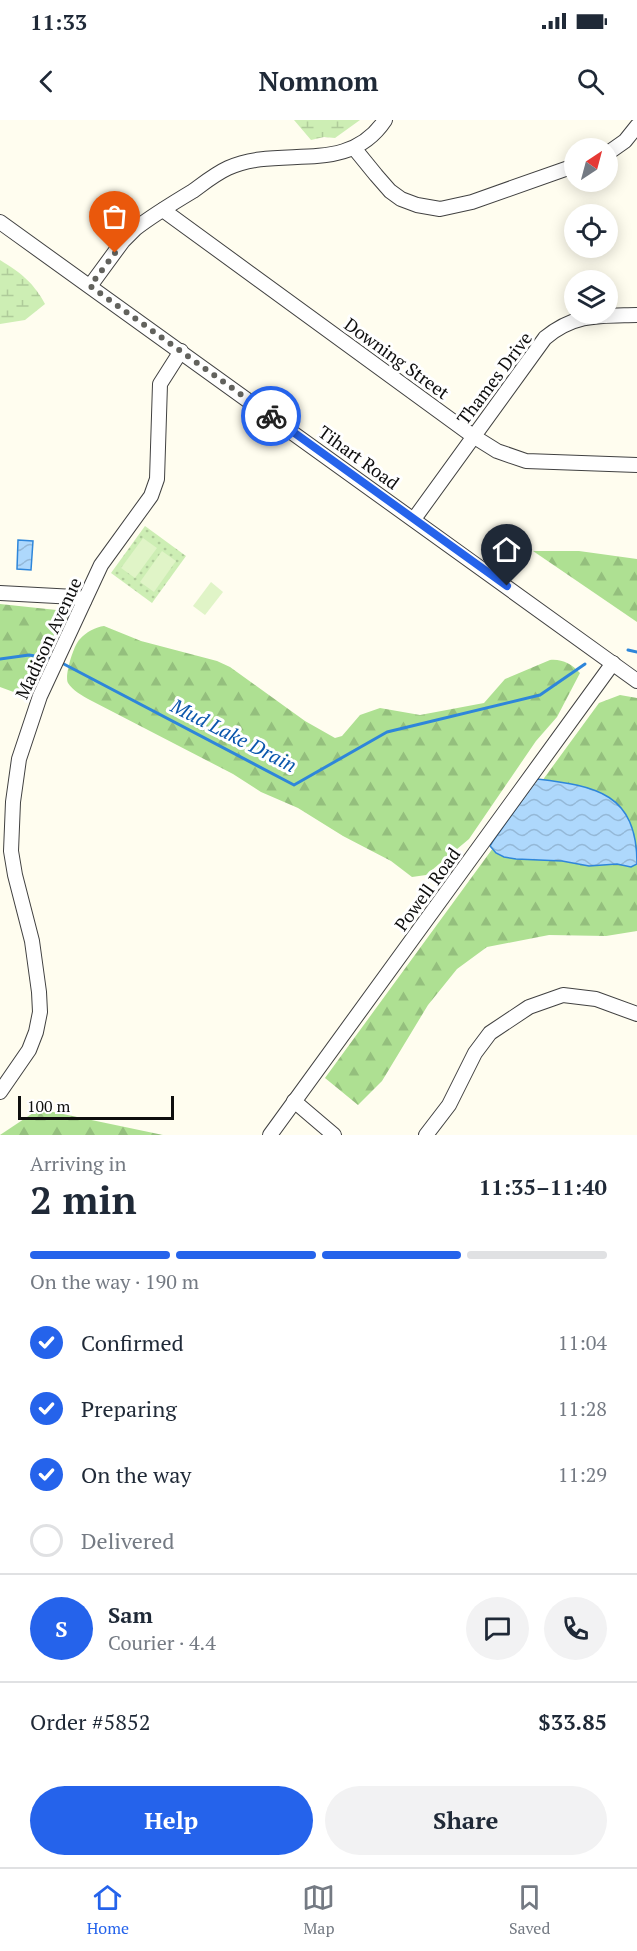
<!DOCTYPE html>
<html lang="en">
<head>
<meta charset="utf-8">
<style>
	:root { --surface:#fff; --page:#f2f2f3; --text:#1f2937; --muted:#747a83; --line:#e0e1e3; --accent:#2563eb }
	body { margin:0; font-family:"PT Serif",serif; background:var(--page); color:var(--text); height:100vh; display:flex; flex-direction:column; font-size:22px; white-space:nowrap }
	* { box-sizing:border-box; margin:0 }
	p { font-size:20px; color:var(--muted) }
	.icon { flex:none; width:33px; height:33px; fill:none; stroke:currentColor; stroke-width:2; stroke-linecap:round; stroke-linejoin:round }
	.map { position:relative; height:1015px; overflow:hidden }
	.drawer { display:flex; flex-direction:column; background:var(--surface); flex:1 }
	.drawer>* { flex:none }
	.needle { width:39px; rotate:36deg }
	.fabs { position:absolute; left:564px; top:18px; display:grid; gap:12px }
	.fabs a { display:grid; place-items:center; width:54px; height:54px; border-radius:50%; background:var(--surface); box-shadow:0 3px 15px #0003; font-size:30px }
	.scale { position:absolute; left:18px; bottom:15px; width:156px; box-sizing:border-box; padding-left:6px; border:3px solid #0e0e0e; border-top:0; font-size:16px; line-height:21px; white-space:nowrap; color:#0e0e0e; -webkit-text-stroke:4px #fff; paint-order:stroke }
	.pin { position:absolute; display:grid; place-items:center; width:51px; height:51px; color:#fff; margin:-62px -26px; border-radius:50% 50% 50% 0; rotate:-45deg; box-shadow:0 0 6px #0007 }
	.pin .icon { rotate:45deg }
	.courier { position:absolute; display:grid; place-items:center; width:60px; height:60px; margin:-30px; border:4px solid #2563eb; border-radius:50%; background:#fff; color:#222; box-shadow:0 2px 8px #0007 }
	.head em { font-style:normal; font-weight:700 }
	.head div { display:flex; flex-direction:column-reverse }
	.head { display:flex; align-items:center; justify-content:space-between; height:102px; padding:0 30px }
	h1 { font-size:39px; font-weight:700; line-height:45px }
	.bar { display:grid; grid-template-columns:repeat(4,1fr); gap:9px 6px; align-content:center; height:72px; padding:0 30px }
	.bar i { height:8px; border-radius:4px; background:var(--line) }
	.bar .selected { background:var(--accent) }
	.bar p { grid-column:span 4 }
	.line { display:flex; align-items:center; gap:15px; padding:0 30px; border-top:2px solid var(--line) }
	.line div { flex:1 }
	.round { display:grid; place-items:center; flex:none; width:63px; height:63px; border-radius:32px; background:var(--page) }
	ol { padding:0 30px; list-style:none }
	li { display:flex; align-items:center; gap:18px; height:66px }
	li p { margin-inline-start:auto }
	li .icon { padding:6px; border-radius:50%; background:var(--accent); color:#fff; stroke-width:4 }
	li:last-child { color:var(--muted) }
	li i { width:33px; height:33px; border:3px solid var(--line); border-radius:50% }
	.action { display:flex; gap:12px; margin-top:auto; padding:12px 30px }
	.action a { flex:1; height:69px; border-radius:36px; background:var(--accent); color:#fff; font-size:24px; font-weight:700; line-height:69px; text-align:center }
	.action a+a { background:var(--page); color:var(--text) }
	.status { display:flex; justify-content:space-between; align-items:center; height:42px; padding:0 30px; background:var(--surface); direction:ltr }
	.status svg { height:16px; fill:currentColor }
	header { display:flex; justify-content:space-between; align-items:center; height:78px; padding:0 30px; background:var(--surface); font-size:27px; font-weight:700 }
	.menu { display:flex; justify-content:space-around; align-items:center; height:84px; border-top:2px solid var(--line); background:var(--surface); font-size:16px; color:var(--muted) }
	.menu a { display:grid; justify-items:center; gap:3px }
	.menu .selected { color:var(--accent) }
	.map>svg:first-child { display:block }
</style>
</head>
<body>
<div class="status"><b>11:33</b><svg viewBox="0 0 49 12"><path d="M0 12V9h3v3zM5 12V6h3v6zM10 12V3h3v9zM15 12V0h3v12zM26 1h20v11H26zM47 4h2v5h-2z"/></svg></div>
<header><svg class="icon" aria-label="back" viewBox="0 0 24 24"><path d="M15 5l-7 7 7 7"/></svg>Nomnom<svg class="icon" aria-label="search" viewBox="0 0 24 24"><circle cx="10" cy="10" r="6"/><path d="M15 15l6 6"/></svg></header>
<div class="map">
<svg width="637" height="1015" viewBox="0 0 637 1015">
	<defs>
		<pattern id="forest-firs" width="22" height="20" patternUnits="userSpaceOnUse" patternTransform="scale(1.5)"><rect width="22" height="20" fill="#aee092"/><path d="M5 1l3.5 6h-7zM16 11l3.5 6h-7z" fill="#94bf7d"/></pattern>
		<pattern id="wetland-marsh" width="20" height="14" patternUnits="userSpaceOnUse" patternTransform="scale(1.5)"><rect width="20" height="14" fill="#cdeeb4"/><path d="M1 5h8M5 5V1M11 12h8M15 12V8" fill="none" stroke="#afcb9a"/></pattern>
		<pattern id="park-dots" width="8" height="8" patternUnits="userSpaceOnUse" patternTransform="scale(1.5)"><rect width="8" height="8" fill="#cdeeb4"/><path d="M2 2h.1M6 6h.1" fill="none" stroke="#afcb9a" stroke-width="1.8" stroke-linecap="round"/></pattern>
		<pattern id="water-waves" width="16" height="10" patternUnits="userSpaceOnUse" patternTransform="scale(1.5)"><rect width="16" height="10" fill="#aed8fc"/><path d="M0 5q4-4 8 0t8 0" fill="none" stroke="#94b8d7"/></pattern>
	</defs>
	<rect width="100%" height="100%" fill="#fffdef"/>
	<g fill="url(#forest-firs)">
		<path d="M533,431H579L637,439V502Z"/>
		<path d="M0,484L66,491L67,504L65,510L42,542L30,567L25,572L19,574L0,567Z"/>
		<path d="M104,506L141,521L217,541L230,547L305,601L335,618L342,616L360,595L380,588L420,595L484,583L505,559L550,540C563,539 571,544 580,553L557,597L536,621L469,719L426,755L412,757L391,741L343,716L298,688L261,672L233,654L90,580C83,576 72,570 68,563C64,556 74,524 80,519C86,512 96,507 104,506Z"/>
		<path d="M620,575L637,578V811L606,816L549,815L487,827L457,849L428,885L382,961L358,985L325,958L599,583Z"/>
		<path d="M39,989L163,1015H0Z"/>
	</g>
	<g fill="url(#wetland-marsh)">
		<path d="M294,0H360L335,18L324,17L311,20Z"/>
		<path d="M0,140C21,153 33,162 45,184L25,200L0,204Z"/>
	</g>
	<path fill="url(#park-dots)" d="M145,406L186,436L152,483L111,453Z"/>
	<g fill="#e0f4c7">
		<path d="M143,418L157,428L135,458L121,448Z"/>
		<path d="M162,431L176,441L154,472L140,462Z"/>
		<path d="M211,462L223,472L205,495L193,486Z"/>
	</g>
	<g fill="url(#water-waves)" stroke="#2e86da" stroke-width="1.5">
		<path d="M18,420L33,421L31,450L17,449Z"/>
		<path d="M537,659C596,666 637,673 637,744L631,747L617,744L589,746L562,741L516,739L504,737L496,733L490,726L493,721Z"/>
	</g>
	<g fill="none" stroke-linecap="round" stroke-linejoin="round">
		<g stroke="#2e86da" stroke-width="3">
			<path d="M628,530L637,532"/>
			<path d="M0,539L29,535L54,539"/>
			<path d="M60,542L294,665L387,612L540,575L585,544"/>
		</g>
		<g stroke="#414141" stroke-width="16">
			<g id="minor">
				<path d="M354,28L376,55L390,71L401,79L417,85L440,89L472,82L574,46"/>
				<path d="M608,33L625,21L637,6"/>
				<path d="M163,90L473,316L497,331L526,341L637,345"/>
				<path d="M0,102L637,561"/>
				<path d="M90,166L123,121L135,109C153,95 173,83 193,71C204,63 215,54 228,48C281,24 347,57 385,0"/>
				<path d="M414,399L545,218C575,193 600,196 637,195"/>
				<path d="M0,473L75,477L84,481"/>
				<path d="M0,972L29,930L36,912L40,892L39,872L32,821L15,755L11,731L13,682L19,639L40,576L101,445L151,376L157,359L160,264L181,231"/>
				<path d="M294,981L334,1015"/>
				<path d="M270,1015L613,543"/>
				<path d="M426,1015L449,985L475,933L490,913L529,887L563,875L596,879L637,894"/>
			</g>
		</g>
		<use href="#minor" stroke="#fff" stroke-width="14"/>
	</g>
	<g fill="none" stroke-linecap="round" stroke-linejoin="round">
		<path stroke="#62625d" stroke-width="6" stroke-dasharray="0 10.8" d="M115,133L90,166L271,296"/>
		<path stroke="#2563eb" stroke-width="8" d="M271,296L507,466"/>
	</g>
	<g text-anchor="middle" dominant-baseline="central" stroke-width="6" stroke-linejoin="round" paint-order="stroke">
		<g font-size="18" fill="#0e0e0e" stroke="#fff">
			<text transform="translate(397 238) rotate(36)">Downing Street</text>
			<text transform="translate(494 258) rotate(-53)">Thames Drive</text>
			<text transform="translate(359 337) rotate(36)">Tihart Road</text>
			<text transform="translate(48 518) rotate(-65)">Madison Avenue</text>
			<text transform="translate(427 769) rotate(-54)">Powell Road</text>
		</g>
		<g font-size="20" font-style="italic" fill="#0b57ac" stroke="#fff">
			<text transform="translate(234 615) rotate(27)">Mud Lake Drain</text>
		</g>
	</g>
</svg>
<div class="fabs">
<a><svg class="needle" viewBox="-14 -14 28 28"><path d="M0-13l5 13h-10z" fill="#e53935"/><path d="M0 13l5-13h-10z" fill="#747a83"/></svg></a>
<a><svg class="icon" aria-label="locate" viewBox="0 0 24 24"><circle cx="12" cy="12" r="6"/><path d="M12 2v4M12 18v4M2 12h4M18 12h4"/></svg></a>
<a><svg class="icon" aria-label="layers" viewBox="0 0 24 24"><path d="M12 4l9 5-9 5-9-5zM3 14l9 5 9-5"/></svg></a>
</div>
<div class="scale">100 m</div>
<div class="pin" style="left:115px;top:133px;background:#ea580c"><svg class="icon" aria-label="bag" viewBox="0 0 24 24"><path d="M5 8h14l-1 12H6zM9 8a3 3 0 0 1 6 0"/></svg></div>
<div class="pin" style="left:507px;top:466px;background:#1f2937"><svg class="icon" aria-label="home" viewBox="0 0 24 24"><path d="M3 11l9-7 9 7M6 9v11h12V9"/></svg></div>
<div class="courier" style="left:271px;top:296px"><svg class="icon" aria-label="bike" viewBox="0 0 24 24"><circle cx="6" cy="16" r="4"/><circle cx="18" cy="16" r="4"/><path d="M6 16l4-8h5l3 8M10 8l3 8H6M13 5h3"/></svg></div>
</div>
<section class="drawer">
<div class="head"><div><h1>2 min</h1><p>Arriving in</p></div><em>11:35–11:40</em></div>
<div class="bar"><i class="selected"></i><i class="selected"></i><i class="selected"></i><i></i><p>On the way · 190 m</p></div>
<ol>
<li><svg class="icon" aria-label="check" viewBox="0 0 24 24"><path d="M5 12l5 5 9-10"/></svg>Confirmed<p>11:04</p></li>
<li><svg class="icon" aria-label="check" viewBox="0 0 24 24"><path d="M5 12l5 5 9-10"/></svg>Preparing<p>11:28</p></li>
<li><svg class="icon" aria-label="check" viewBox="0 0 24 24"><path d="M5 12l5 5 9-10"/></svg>On the way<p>11:29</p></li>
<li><i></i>Delivered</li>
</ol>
<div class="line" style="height:108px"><b class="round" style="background:var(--accent);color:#fff">S</b><div><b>Sam</b><p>Courier · 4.4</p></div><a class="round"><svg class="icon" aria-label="chat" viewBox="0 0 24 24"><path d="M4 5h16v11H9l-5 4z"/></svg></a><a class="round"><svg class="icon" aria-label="phone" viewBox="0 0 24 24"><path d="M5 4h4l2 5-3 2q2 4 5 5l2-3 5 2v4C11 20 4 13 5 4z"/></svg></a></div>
<div class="line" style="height:78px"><div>Order #5852</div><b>$33.85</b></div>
<div class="action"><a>Help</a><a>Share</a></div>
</section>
<nav class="menu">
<a class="selected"><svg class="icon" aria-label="home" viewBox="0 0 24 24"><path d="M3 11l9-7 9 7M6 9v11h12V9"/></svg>Home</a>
<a><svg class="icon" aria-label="map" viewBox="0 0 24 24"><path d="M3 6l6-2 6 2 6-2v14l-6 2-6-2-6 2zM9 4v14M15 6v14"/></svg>Map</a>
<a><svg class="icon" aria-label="saved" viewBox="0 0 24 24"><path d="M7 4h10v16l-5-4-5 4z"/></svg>Saved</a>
</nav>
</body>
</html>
